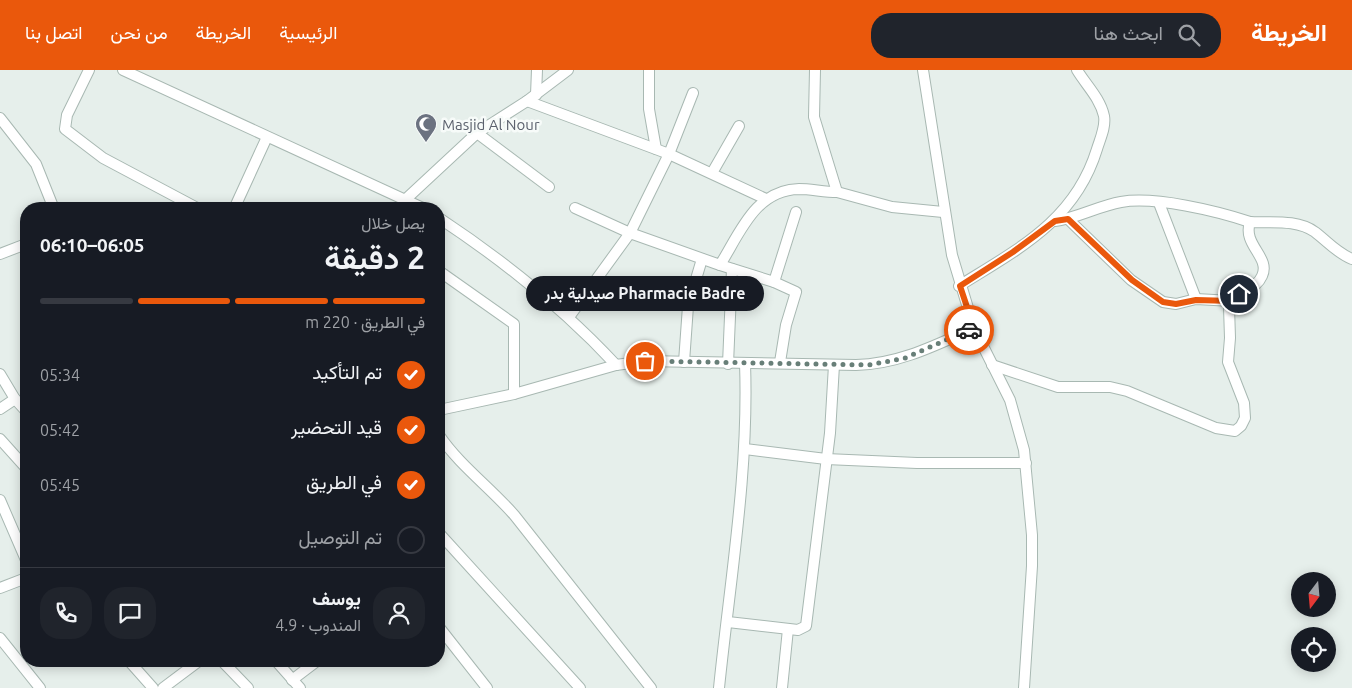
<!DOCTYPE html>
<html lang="ar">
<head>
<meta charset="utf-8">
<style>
	:root { --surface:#171b24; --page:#20242c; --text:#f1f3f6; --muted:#9ea1a6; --line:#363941; --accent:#ea580c }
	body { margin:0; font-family:Ubuntu,Vazirmatn,sans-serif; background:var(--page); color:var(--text); direction:rtl; height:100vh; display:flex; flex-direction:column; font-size:19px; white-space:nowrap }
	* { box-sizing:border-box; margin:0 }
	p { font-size:16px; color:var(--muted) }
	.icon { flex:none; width:28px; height:28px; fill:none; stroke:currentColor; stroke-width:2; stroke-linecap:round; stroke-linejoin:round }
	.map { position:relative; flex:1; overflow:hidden; direction:ltr }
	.panel { position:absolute; left:20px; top:132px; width:425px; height:465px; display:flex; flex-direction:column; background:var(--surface); border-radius:20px; box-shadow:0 2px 12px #0003; direction:rtl }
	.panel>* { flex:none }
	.needle { width:32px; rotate:196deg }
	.fabs { position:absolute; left:1291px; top:502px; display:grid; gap:10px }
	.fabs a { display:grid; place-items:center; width:45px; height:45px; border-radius:50%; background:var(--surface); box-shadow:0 2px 12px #0003; font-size:25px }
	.pin { position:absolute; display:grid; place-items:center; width:42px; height:42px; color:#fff; margin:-21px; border:2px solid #fff; border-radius:50%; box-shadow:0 1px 5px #0007 }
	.courier { position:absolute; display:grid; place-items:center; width:50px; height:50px; margin:-25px; border:4px solid #ea580c; border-radius:50%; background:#fff; color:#222; box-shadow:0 1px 6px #0007 }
	.bubble { position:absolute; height:35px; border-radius:18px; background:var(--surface); box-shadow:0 2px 12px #0003; font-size:16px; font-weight:600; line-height:35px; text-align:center; direction:rtl }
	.summary em { font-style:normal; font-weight:600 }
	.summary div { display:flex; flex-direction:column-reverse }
	.summary { display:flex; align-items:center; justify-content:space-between; height:85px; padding:0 20px }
	h1 { font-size:32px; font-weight:600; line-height:38px }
	.bar { display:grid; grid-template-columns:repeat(4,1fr); gap:8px 5px; align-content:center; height:60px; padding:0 20px }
	.bar i { height:6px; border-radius:4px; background:var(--line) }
	.bar .selected { background:var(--accent) }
	.bar p { grid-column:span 4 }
	.line { display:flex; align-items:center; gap:12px; padding:0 20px; border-top:1px solid var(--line) }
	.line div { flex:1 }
	.round { display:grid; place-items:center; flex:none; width:52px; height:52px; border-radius:20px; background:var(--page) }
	ol { padding:0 20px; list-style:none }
	li { display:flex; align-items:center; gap:15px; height:55px }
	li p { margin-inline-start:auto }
	li .icon { padding:5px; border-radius:50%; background:var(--accent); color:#fff; stroke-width:4 }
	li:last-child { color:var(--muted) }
	li i { width:28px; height:28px; border:2px solid var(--line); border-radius:50% }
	header { display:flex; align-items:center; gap:30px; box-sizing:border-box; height:70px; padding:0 25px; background:var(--accent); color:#fff }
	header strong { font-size:24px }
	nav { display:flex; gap:28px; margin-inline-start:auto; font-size:18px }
	.search { width:350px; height:45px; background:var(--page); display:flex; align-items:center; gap:12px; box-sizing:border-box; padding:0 18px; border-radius:20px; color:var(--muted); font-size:19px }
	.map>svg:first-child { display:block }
</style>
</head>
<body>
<header>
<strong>الخريطة</strong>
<div class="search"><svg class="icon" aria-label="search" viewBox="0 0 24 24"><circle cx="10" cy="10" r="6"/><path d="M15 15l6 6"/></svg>ابحث هنا</div>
<nav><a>الرئيسية</a><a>الخريطة</a><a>من نحن</a><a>اتصل بنا</a></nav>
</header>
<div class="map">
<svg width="1352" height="618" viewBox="0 0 1352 618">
	<rect width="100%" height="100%" fill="#e6efeb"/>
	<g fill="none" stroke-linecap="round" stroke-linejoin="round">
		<g stroke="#a8b8b2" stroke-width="12">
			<g id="minor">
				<path d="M89,0L67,45L65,59L103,88L199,139"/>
				<path d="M123,0L425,139"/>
				<path d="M649,0V39L656,79"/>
				<path d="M815,0L814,47L837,122L892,137L943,142"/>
				<path d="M536,25L537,0"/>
				<path d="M527,31L669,84L766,129"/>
				<path d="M0,48L36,94L54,139"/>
				<path d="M477,63L549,117"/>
				<path d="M712,103L739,56"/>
				<path d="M406,129L477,63L527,31L568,0"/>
				<path d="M1159,133L1196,229"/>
				<path d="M575,138L630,163L720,195C740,163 755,120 799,119C811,119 824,122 837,122"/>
				<path d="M234,139L267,67"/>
				<path d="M439,148C504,191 563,238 616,295"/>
				<path d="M1068,149L1131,210L1163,232L1176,234L1196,229L1232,231"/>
				<path d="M1055,151C1078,148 1098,136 1121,132C1155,126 1217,141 1250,152"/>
				<path d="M0,184L26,174"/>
				<path d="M720,195L774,212L796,222L786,255L780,292"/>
				<path d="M439,201L514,254V324"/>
				<path d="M774,212L796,142"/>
				<path d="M959,216C1018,179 1075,151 1097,79C1100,69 1106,57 1104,46C1100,28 1086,15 1077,0"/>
				<path d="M569,247L630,163L669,84L693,23"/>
				<path d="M974,258L1010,330L1024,380L1032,465V496L1024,618"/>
				<path d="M684,292L688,236L702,189"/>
				<path d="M728,294L732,199"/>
				<path d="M992,295L1058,317H1110L1127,321L1216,358L1235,361L1241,356L1245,348L1244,333L1228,292L1230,268L1229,237C1237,223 1256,220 1262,206C1271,187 1242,175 1250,152C1271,153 1297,149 1315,162C1328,172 1337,183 1352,189"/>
				<path d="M0,304L15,329"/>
				<path d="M0,339L15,329L26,341"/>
				<path d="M439,340L514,324L616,295L645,291L856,295C899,294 936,275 974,258L952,185L923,0"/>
				<path d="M439,365C460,396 491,418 515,446L651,618"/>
				<path d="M0,369L26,398"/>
				<path d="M745,379L826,389L917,393H1026"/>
				<path d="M0,430L26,490"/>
				<path d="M439,463L580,618"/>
				<path d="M0,518L26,508"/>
				<path d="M728,552L798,560L806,556L830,363L834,295"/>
				<path d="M439,557L487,618"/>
				<path d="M0,568L40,618"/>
				<path d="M129,591L153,618"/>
				<path d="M222,591L248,618"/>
				<path d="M276,591L300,618"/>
				<path d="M292,610L317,591"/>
				<path d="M163,618L199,591"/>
				<path d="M719,618C730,510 749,402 745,293"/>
				<path d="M782,618L788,559"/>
			</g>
		</g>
		<use href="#minor" stroke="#fff" stroke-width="10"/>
	</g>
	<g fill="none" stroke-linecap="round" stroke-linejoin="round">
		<path stroke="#687f78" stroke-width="5" stroke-dasharray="0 9" d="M645,291L869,295L905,288L969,260"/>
		<path stroke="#ea580c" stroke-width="6" d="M969,260L974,258L960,216L1013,182L1055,151L1068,149L1132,210L1163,232L1176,234L1196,230L1232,231L1239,224"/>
	</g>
	<defs>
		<g id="mosque-pin" transform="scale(1.125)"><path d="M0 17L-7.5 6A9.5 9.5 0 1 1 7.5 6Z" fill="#6b7280" stroke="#f7fbf9"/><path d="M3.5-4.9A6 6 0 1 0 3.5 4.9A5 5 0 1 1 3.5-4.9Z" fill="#fff"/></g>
	</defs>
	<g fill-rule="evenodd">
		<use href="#mosque-pin" x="426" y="54"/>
	</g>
	<g text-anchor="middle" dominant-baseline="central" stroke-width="5" stroke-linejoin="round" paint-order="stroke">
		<g font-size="15" fill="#5b616d" stroke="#f7fbf9" text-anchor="start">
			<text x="442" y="54">Masjid Al Nour</text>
		</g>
	</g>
</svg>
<div class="fabs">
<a><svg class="needle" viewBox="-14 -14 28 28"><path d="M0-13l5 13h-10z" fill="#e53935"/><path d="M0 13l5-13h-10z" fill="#9ea1a6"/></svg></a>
<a><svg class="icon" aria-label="locate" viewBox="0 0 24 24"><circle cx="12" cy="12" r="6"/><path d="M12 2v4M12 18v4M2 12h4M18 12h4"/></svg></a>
</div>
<div class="pin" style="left:645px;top:291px;background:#ea580c"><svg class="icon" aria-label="bag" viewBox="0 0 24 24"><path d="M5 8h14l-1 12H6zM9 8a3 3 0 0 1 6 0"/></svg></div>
<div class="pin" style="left:1239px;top:224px;background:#1f2937"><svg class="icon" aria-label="home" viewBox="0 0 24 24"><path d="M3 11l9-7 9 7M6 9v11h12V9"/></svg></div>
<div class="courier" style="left:969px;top:260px"><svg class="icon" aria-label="car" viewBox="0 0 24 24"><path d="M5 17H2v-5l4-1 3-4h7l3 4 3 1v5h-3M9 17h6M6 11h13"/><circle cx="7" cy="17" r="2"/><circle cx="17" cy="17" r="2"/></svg></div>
<div class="bubble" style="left:526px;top:206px;width:238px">Pharmacie Badre صيدلية بدر</div>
<section class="panel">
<div class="summary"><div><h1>2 دقيقة</h1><p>يصل خلال</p></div><em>06:05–06:10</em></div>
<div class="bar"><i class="selected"></i><i class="selected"></i><i class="selected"></i><i></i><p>في الطريق · 220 m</p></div>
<ol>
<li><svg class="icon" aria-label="check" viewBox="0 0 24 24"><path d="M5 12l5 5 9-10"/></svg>تم التأكيد<p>05:34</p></li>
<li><svg class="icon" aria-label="check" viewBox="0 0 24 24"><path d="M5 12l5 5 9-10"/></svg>قيد التحضير<p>05:42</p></li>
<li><svg class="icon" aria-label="check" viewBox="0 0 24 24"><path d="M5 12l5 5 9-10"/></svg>في الطريق<p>05:45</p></li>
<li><i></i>تم التوصيل</li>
</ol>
<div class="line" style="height:90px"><a class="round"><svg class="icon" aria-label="person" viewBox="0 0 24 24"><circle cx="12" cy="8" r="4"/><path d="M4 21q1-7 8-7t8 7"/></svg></a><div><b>يوسف</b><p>المندوب · 4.9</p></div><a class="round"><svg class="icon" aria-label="chat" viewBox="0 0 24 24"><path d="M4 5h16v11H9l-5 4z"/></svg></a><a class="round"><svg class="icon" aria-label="phone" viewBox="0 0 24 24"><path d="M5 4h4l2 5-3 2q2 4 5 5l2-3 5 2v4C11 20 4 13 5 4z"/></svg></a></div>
</section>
</div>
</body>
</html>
